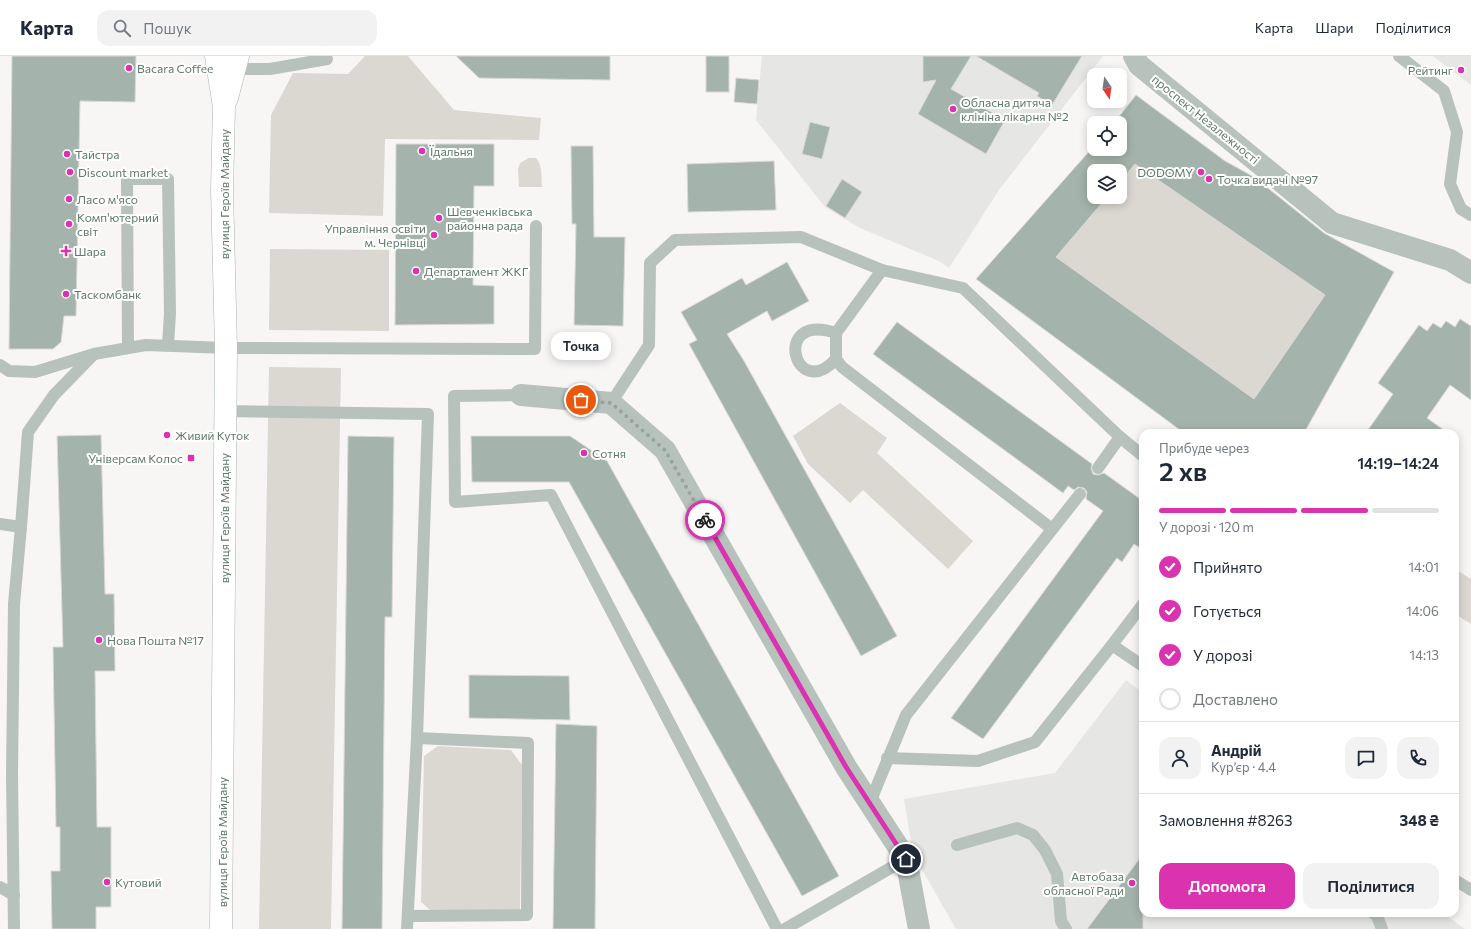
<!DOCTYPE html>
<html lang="uk">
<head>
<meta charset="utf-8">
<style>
	:root { --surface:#fff; --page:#f2f2f3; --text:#1f2937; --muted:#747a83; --line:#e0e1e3; --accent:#db32af }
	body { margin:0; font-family:Commissioner,sans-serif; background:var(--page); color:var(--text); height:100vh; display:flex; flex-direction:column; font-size:15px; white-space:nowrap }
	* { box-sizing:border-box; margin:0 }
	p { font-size:13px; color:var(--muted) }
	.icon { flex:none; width:22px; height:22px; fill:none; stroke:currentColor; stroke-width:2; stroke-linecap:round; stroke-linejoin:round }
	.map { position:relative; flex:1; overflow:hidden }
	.details { position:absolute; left:1139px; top:373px; width:320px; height:488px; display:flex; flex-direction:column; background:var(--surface); border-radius:12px; box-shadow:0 2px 10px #0003 }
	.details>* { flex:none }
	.needle { width:26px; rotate:167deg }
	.buttons { position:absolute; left:1087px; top:12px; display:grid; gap:8px }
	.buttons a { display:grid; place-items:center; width:40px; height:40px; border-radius:8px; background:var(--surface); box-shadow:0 2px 10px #0003; font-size:20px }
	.pin { position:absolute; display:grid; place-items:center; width:34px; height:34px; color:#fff; margin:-17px; border:2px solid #fff; border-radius:50%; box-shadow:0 1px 4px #0007 }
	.courier { position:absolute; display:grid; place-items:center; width:40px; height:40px; margin:-20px; border:3px solid #db32af; border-radius:50%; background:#fff; color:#222; box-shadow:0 1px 5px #0007 }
	.bubble { position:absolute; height:28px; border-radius:12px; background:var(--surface); box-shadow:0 2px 10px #0003; font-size:13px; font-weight:600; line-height:28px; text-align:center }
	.summary em { font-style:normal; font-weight:600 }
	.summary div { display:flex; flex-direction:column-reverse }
	.summary { display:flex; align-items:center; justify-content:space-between; height:68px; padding:0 20px }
	h1 { font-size:26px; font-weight:600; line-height:30px }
	.bar { display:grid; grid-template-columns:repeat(4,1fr); gap:6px 4px; align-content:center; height:48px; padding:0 20px }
	.bar i { height:5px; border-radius:3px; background:var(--line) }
	.bar .on { background:var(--accent) }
	.bar p { grid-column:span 4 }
	.line { display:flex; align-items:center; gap:10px; padding:0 20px; border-top:1px solid var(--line) }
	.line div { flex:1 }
	.round { display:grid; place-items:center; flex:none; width:42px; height:42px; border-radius:12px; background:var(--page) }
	ol { padding:0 20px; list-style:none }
	li { display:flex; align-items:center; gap:12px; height:44px }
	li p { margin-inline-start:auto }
	li .icon { padding:4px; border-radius:50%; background:var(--accent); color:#fff; stroke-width:4 }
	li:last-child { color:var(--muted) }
	li i { width:22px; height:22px; border:2px solid var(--line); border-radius:50% }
	.action { display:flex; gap:8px; margin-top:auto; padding:8px 20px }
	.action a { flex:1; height:46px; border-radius:12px; background:var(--accent); color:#fff; font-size:16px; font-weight:600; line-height:46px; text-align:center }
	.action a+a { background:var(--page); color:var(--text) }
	header { display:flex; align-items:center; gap:24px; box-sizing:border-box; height:56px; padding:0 20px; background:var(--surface); border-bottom:1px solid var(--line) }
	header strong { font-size:19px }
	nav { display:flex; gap:22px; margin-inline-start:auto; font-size:14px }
	.search { width:280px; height:36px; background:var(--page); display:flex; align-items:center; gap:10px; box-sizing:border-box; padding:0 14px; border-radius:12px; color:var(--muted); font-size:15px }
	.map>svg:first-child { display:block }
</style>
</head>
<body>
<header>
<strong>Карта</strong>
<div class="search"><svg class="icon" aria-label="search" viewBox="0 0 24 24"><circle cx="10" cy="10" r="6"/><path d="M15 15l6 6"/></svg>Пошук</div>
<nav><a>Карта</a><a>Шари</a><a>Поділитися</a></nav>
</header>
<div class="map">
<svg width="1471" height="873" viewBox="0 0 1471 873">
	<rect width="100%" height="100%" fill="#f8f5f5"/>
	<g fill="#e6e7e4">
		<path d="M762,0H1103L999,134L949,212L939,205L860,172L825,151L756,64Z"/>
		<path d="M1433,0H1471V29Z"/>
		<path d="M1126,624L1143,637V857H1443L1465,873H956L913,798L904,743L1055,717Z"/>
	</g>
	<g fill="#dbd8d2">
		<path d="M365,0H408L454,54L541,62L539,84L385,83L383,160L269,157L271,59L293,17L348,18Z"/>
		<path d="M529,102H536C543,110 541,121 542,131H519L518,113L520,107Z"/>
		<path d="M1135,108L1325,239L1254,343L1056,201L1107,141H1120V126Z"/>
		<path d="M270,193L389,194V275L269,274Z"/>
		<path d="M269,311L341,312L331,873H259Z"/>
		<path d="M840,347L887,382L877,397L973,485L948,513L863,434L850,447L808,408L793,380Z"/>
		<path d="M1455,513L1471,523V568L1455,558Z"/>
		<path d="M438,690L511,694L522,709L520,854H430L421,846L424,700Z"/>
	</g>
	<g fill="#a4b3ab" stroke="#dad8d8" fill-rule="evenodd">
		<path d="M12,0H136L135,46L80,45L76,260H64L61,286L53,293H9Z"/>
		<path d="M456,0H610V24L479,22Z"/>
		<rect x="706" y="0" width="23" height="36"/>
		<path d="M923,0H971L951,33L1005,64L986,98L918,58L936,24L923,26Z"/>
		<path d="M976,0H1082L1052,49L1037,40L1039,37Z"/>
		<path d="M736,22L759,24L757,48L734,46Z"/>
		<path d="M1136,39L1225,105L1254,121L1324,177L1394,216L1304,377H1184L976,223L1094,90V93H1120V67H1114ZM1135,108L1325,239L1254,343L1056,201L1107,141H1094V115H1120V126Z"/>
		<path d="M810,66L830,71L822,103L802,98Z"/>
		<path d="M396,88H494V130H474L473,229L494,230V268L395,269Z"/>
		<path d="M571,90H593L594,181H625L623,270L574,269L576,168H572Z"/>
		<path d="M774,105L776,154L688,156L687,108Z"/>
		<path d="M842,123L862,136L845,162L826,150Z"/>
		<path d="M787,206L809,245L772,265L767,255L727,278L744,305L897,580L861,600L689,288L697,284L681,256L742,222L746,229Z"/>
		<path d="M1460,263L1471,270V344L1450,329L1427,362L1448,377H1366L1393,338L1378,327L1419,269L1427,275L1433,267L1441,272L1446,265L1455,271Z"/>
		<path d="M897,266L1092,408L1091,412L1093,418L1098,419L1104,417L1143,445V494L1134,488L1122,506L1117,502L983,683L951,662L1103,455L1086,443L1087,436L1084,432L1078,431L1074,434L1068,430L1063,437L873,298Z"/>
		<path d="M101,379L105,538H114L115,615H95L97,771H111V851H96V873H52L51,815H60V771H56L53,591H63L57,380Z"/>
		<path d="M348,380L394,381L392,561H385L382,873H342Z"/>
		<path d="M471,380H570L607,405L839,820L802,840L569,426H472Z"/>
		<path d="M469,619L569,620L570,664L469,662Z"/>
		<path d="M556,668L597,670L595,873H553Z"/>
		<path d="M1143,798V873H1087Z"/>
	</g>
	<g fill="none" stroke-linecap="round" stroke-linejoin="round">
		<g stroke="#aab5b0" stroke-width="23">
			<g id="primary">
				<path d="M216,0L224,51L222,134L226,292L221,873"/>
				<path d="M227,42L238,0"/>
			</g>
		</g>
		<g stroke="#b8c2bd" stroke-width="12">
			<path d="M1399,0L1444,35L1457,76L1450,128L1461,153L1471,159"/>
			<path d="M234,13H270L327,3"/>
			<path d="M836,277L882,214"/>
			<path d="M128,292L127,123H168L170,257L168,289"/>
			<path d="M836,303C795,348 770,255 836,277V303L842,311L1052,473"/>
			<path d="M0,309L9,315L35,316L94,298L146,289L226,292L535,293L536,170"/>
			<path d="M521,339L454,340L455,446L551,439L777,873"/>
			<path d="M611,347L649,289L650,207L675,184L801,181L882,214L963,232L1120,381L1143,400"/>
			<path d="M224,355L428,358L417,682L407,873"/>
			<path d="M1098,412L1120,381"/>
			<path d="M0,468L21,471L28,376L54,339L93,299"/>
			<path d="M1112,589L1143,548"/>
			<path d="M887,702L978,705L1035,686L1112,589L1143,610"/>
			<path d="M869,749L906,659L1080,438"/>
			<path d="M957,789L1017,772L1033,779L1045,794L1057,818L1061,865L1066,873"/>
			<path d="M1455,824L1471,834"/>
			<path d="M0,831L14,839"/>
			<path d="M1373,857L1377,860L1382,873"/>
			<path d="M408,860L527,859L528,687L417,682"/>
			<path d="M14,873L12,719L14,548L21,471"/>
			<path d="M785,873L906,803"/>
		</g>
		<g stroke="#b8c2bd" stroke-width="22">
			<path d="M1134,0L1139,9L1332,167L1450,204L1471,217"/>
			<path d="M521,339L611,347L665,394L846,711L906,803L919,873"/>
		</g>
		<use href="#primary" stroke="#fff" stroke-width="22"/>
	</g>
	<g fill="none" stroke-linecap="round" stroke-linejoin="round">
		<path stroke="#95a49c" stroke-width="4" stroke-dasharray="0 7.2" d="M581,344L611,347L665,394L705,464"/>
		<path stroke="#db32af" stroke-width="5" d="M705,464L846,711L906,803"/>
	</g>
	<g fill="#db32af" stroke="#fff" stroke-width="1.5">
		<circle cx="129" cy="12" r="4"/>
		<circle cx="1461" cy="14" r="4"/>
		<circle cx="953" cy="53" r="4"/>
		<circle cx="422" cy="95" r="4"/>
		<circle cx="67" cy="98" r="4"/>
		<circle cx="70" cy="116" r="4"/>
		<circle cx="1201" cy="116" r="4"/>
		<circle cx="1209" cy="123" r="4"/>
		<circle cx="69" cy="143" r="4"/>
		<circle cx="439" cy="162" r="4"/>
		<circle cx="69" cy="168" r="4"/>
		<circle cx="434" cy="179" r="4"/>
		<path d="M64 189h4v4h4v4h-4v4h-4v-4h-4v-4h4z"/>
		<circle cx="416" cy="215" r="4"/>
		<circle cx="66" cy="238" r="4"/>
		<circle cx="167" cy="379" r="4"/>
		<circle cx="584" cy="397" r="4"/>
		<rect x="187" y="398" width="8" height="8" rx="2"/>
		<circle cx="99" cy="584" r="4"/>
		<circle cx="107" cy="826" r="4"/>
		<circle cx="1132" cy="827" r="4"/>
	</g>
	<g text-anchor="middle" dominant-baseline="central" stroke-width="4" stroke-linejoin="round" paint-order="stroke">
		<g font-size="12" fill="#5f796c" stroke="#fff" text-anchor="start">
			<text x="137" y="12">Bacara Coffee</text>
			<text x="1453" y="14" text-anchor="end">Рейтинг</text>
			<text x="961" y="46">Обласна дитяча<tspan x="961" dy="14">клініна лікарня №2</tspan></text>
			<text x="430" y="95">Їдальня</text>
			<text x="75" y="98">Тайстра</text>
			<text x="78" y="116">Discount market</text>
			<text x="1193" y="116" text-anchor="end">DODOMY</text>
			<text x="1217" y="123">Точка видачі №97</text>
			<text x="77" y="143">Ласо м'ясо</text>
			<text x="447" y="155">Шевченківська<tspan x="447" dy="14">районна рада</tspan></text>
			<text x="77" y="161">Комп'ютерний<tspan x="77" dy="14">світ</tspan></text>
			<text x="426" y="172" text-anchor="end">Управління освіти<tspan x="426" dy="14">м. Чернівці</tspan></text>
			<text x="74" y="195">Шара</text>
			<text x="424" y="215">Департамент ЖКГ</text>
			<text x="74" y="238">Таскомбанк</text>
			<text x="175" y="379">Живий Куток</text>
			<text x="592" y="397">Сотня</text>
			<text x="183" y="402" text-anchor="end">Універсам Колос</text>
			<text x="107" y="584">Нова Пошта №17</text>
			<text x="1124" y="820" text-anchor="end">Автобаза<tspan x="1124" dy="14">обласної Ради</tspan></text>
			<text x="115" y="826">Кутовий</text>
		</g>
		<g font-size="12" fill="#5f796c" stroke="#fff">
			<text transform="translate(1206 63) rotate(39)">проспект Незалежності</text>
			<text transform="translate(224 138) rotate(-90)">вулиця Героїв Майдану</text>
			<text transform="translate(224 462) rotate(-90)">вулиця Героїв Майдану</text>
			<text transform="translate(222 786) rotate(-90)">вулиця Героїв Майдану</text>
		</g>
	</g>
</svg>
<div class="buttons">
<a><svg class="needle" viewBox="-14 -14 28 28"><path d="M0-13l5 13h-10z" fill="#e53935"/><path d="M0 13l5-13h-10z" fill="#747a83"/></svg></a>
<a><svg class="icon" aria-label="locate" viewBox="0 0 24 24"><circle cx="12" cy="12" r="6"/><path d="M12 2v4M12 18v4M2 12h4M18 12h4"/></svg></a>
<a><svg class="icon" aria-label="layers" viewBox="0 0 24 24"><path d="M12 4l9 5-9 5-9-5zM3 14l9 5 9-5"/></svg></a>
</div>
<div class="pin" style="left:581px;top:344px;background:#ea580c"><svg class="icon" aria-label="bag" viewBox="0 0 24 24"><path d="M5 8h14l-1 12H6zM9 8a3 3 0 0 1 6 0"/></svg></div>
<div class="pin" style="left:906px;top:803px;background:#1f2937"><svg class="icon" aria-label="home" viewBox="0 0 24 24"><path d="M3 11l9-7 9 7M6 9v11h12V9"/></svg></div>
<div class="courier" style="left:705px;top:464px"><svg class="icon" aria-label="bike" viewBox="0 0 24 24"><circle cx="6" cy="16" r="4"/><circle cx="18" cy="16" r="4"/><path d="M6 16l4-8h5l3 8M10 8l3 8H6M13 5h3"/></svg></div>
<div class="bubble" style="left:551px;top:276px;width:60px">Точка</div>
<section class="details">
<div class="summary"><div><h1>2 хв</h1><p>Прибуде через</p></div><em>14:19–14:24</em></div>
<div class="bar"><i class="on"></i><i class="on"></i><i class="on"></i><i></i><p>У дорозі · 120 m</p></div>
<ol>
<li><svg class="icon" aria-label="check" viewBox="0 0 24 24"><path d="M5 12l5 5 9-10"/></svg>Прийнято<p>14:01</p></li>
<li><svg class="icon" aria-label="check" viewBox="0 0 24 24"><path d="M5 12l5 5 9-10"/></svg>Готується<p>14:06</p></li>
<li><svg class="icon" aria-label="check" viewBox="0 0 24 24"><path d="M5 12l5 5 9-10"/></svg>У дорозі<p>14:13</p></li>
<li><i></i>Доставлено</li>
</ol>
<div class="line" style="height:72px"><a class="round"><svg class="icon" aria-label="person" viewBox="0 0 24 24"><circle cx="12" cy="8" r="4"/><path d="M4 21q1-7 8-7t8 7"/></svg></a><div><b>Андрій</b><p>Кур’єр · 4.4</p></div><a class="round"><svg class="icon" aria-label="chat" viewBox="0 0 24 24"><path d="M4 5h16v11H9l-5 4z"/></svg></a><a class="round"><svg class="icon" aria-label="phone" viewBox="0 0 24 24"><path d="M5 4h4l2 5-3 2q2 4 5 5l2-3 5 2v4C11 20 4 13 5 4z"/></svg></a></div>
<div class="line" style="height:52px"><div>Замовлення #8263</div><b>348 ₴</b></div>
<div class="action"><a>Допомога</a><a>Поділитися</a></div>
</section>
</div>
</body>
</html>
